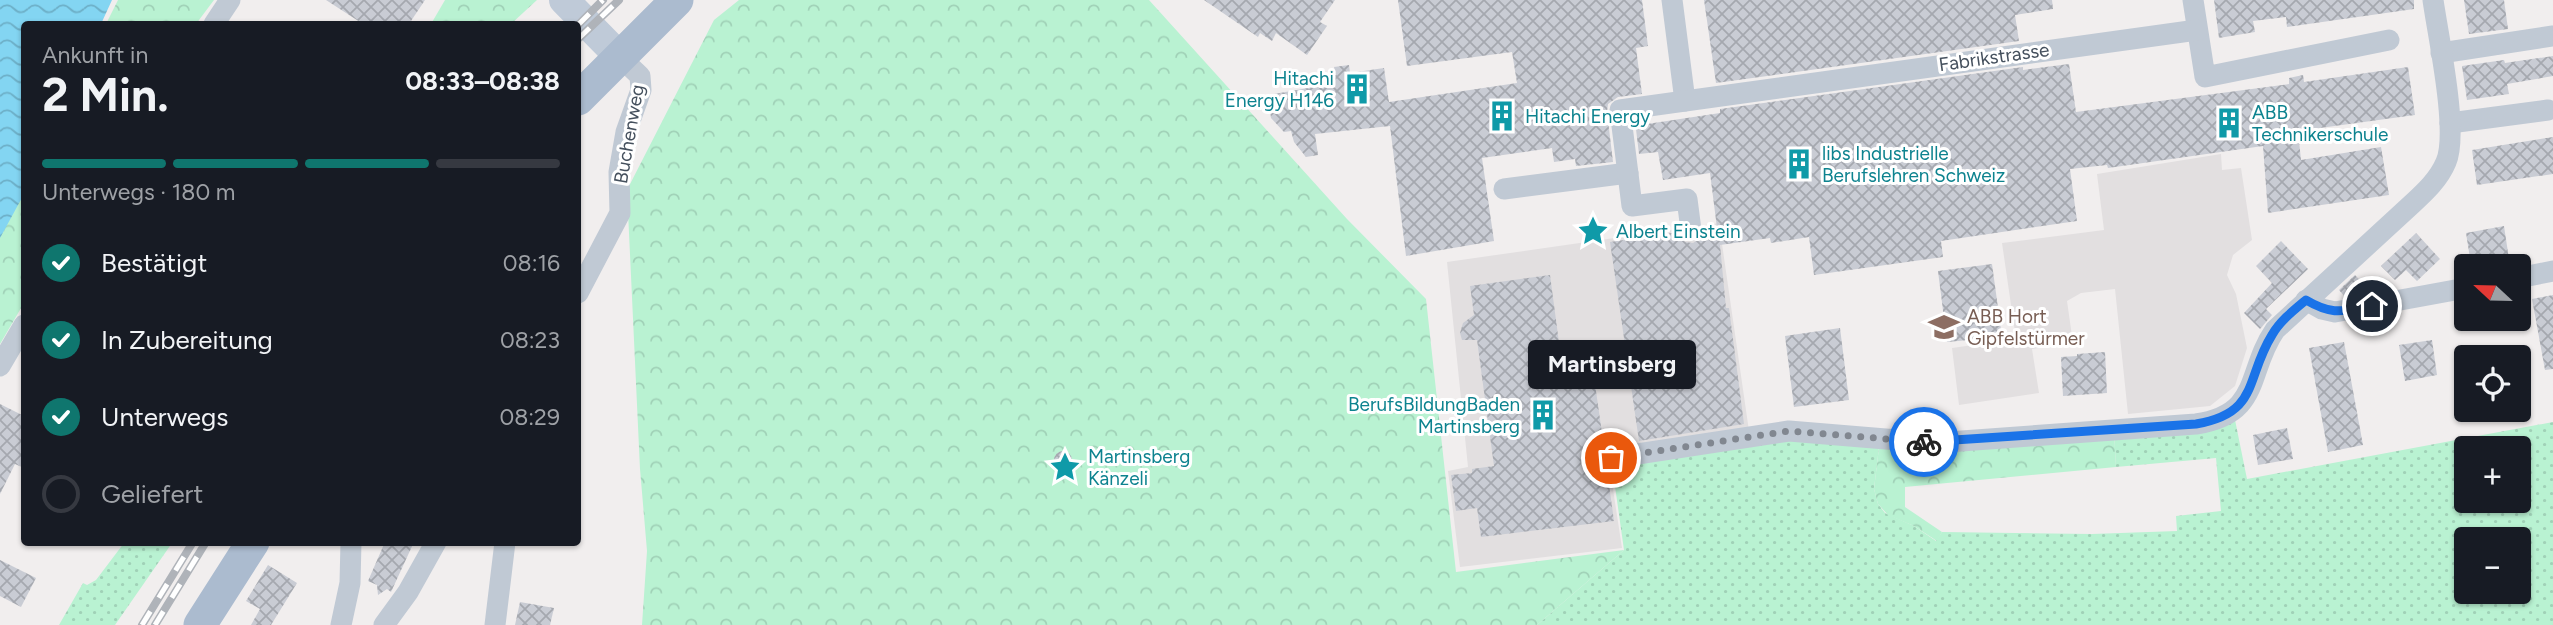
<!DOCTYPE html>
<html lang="de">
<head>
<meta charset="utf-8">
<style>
	:root { --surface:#171b24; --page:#20242c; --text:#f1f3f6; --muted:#9ea1a6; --line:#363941; --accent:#0f766e }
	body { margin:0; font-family:Figtree,sans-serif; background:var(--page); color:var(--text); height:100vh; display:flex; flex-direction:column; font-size:26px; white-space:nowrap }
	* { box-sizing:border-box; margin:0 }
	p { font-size:23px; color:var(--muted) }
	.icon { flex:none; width:38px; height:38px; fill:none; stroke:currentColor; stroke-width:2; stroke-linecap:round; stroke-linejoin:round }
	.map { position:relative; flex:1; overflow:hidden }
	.drawer { position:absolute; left:21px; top:21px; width:560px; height:525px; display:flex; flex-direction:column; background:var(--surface); border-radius:7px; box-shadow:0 2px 5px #0004 }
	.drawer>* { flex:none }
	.needle { width:46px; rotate:292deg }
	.fabs { position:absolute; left:2454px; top:254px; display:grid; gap:14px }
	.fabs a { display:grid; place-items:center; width:77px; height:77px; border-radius:7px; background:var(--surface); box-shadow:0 2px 5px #0004; font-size:35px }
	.pin { position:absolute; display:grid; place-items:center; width:60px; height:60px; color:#fff; margin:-30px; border:4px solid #fff; border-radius:50%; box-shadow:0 2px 7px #0007 }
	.courier { position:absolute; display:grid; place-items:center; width:70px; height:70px; margin:-35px; border:5px solid #1a73e8; border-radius:50%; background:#fff; color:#222; box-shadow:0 2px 9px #0007 }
	.bubble { position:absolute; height:49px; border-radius:7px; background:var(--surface); box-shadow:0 2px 5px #0004; font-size:23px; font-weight:700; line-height:49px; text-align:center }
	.head em { font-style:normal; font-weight:700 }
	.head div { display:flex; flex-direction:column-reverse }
	.head { display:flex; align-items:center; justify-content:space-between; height:119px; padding:0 21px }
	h1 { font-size:46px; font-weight:700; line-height:52px }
	.bar { display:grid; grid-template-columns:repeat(4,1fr); gap:10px 7px; align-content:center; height:84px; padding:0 21px }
	.bar i { height:9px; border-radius:5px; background:var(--line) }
	.bar .active { background:var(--accent) }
	.bar p { grid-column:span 4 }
	ol { padding:0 21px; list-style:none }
	li { display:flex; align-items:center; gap:21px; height:77px }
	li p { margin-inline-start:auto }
	li .icon { padding:7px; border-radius:50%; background:var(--accent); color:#fff; stroke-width:4 }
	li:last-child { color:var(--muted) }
	li i { width:38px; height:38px; border:4px solid var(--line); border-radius:50% }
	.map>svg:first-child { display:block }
</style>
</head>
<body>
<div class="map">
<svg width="2553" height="625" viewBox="0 0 2553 625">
	<defs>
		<pattern id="grass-dots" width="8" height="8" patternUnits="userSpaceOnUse" patternTransform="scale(1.75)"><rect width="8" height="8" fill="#b9f2d2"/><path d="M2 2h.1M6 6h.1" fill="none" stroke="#a0d1b7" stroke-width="1.8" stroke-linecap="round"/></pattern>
		<pattern id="forest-crowns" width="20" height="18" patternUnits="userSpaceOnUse" patternTransform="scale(1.75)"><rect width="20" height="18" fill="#b9f2d2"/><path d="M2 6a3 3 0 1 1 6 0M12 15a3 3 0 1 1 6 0" fill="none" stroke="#a0d1b7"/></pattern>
		<pattern id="water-waves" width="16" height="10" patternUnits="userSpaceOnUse" patternTransform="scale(1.75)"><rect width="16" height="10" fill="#83d5f2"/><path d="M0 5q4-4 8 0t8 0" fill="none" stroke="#6dafc7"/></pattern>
		<pattern id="building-cross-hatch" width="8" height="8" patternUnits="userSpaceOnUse" patternTransform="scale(1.75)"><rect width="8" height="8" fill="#c9ccd4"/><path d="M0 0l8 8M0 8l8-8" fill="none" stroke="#a5a8af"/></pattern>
	</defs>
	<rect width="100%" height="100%" fill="#f1eeee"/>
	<g fill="#e2dfe0">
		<path d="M2221,154L2222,170L2241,168L2252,240L2233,255L2227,275L2236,294L2247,348L2235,386L2210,406L2128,414L2115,289L2081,293L2067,301L2073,343L2032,349L2039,393L1959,405L1952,348L2016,339L2002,243L2104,230L2097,174Z"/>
		<path d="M1719,223L1749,431L1607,450L1622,548L1460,567L1448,471L1468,467L1447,262Z"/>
	</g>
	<g fill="url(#grass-dots)" fill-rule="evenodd">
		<path d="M2233,410L2247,479L2553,422V625H1537L1624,550L1611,458L1761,434L1880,439L1874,489L1878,504L1885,513L1914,526L1936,541L1942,532L2092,534L2177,531L2176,516L2221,511L2216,458L2116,467L2114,430ZM2466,448H2518V500H2466ZM2466,539H2518V592H2466Z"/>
		<path d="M124,543H172L115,625H59L83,583L87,585L96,580Z"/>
	</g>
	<g fill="url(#forest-crowns)">
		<path d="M118,0H214L196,24H106Z"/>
		<path d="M445,0H537L511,24H431Z"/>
		<path d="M739,0H1149L1347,219L1426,299L1456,572L1624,550L1537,625H642L647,551L640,469L627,190L714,20Z"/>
		<path d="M24,188V303L0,344V237Z"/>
		<path d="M2114,430L2116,467L1905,487V507L1942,532L1937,541L1914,526L1888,515L1878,504L1874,489L1880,439Z"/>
	</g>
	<path fill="url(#water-waves)" d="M0,0H112L101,24H24V194L0,238Z"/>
	<g fill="url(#building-cross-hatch)">
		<path d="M326,0H425L409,24H363Z"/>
		<path d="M1204,0H1335L1320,22L1327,26L1307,55L1276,33L1272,41L1260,33L1258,37Z"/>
		<path d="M1398,0H1642L1648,46L1636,48L1642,94L1618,97L1608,104L1607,112L1613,162L1576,166L1575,159L1554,162L1552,148L1482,158L1494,241L1406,256L1390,126L1315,134L1318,155L1306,157L1294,142L1291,131L1284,132L1271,118L1268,95L1325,85L1324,77L1336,75L1334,67L1349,65L1350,73L1384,68L1389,102L1517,83L1512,52L1407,66Z"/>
		<path d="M1704,0H2052L2053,9L2015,15L2019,41L1716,83Z"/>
		<path d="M2214,0H2414V9L2287,27L2286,17L2253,21L2255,32L2219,38Z"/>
		<path d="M2464,0H2504L2508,29L2469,34Z"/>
		<path d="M2553,56V76L2507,84L2509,94L2467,100L2462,66L2504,60L2505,63Z"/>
		<path d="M2069,64L2076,112L2289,84V78L2303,75L2304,82L2408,67L2415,115L2298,131L2301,160L2381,147L2389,195L2268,213L2263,146L2108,168L2107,165L2070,169L2077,221L1941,241L1943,257L1814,275L1809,237L1771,243L1770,238L1720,245L1726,308H1729L1744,424L1639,441L1610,242L1678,232L1685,242L1693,243L1703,236L1704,229L1717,228L1710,173L1663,180L1658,152L1639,154L1635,121L1646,120L1647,124L1720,113V109L2023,67V70Z"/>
		<path d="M2553,137V174L2477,185L2472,150Z"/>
		<path d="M2504,226L2509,259L2471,265L2466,233Z"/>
		<path d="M2416,233L2440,259L2417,281L2406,270L2395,280L2381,266Z"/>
		<path d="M2281,241L2308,269L2266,309L2272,315L2260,329L2244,313L2272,283L2256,266Z"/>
		<path d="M1992,264L2002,337L1947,342L1938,271Z"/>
		<path d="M1550,275L1562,365L1592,363L1604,447L1599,453L1598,459L1601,467L1607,470L1614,521L1481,537L1477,508L1456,511L1451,475L1472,473V469L1494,466L1477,340H1462L1460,333L1463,323L1474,315L1470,286Z"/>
		<path d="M2355,275L2369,290L2366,293L2345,297L2339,290Z"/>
		<path d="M2553,295V369L2545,370L2532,299Z"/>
		<path d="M1840,328L1849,400L1794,407L1785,336Z"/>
		<path d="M2432,340L2437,375L2405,381L2399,345Z"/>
		<path d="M2344,342L2363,445L2328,452L2309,348Z"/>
		<path d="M2105,352L2107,393L2063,396L2061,357L2077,356V354Z"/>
		<path d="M0,404L24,416V468L15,464L0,494Z"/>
		<path d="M2287,428L2293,459L2258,465L2253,435Z"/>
		<circle cx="1063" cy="460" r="9"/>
		<path d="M385,542H414L391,592L387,589L378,595L377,585L368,581Z"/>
		<path d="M0,560L36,578L21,607L0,596Z"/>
		<path d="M268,565L297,583L271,625H251L260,609L246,601Z"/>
		<path d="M520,602L554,608L550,625H515Z"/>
	</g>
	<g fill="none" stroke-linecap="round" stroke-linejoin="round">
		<g stroke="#c0c9d4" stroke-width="21">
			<path d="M1672,0L1685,101"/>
			<path d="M2193,0L2205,77L2389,40"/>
			<path d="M214,24L230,0"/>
			<path d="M2441,53L2553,36"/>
			<path d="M2450,123L2548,110"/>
			<path d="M1504,189L1628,173"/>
			<path d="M1691,230L1687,199L1632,206L1620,110L2197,30"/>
			<path d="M2518,278L2553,271"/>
			<path d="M578,293L620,213L619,172L626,132L641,90L640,76L619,56"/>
			<path d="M2306,300L2322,309L2335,312L2466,288"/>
			<path d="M0,366L24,325"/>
			<path d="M1611,458L1789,431L1934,443L2196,424C2262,414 2246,372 2275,330L2412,204C2425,192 2439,179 2446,162C2459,132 2438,36 2433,0"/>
			<path d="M341,625L350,583L351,542"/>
			<path d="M384,625L408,592L436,542"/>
			<path d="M495,625L505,542"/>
		</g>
		<path stroke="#bfcad8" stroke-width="30" d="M564,0L619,56"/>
		<g stroke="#abbbcf" stroke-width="33">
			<path d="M578,99L677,0"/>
			<path d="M200,625L253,542"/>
		</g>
		<g stroke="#afb3b9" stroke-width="8">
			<g id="rail">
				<path d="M578,25L603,0"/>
				<path d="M578,39L619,0"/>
				<path d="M142,625L193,542"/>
				<path d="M155,625L206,542"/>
			</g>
		</g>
		<use href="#rail" stroke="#fff" stroke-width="5" stroke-dasharray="16" stroke-linecap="butt"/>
	</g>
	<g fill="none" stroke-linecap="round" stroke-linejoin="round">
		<path stroke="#818790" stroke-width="7" stroke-dasharray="0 12.6" d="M1611,458L1789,431L1924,442"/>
		<path stroke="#1a73e8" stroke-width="9" d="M1924,442L2196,424C2260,413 2245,378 2272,335C2280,321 2294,310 2306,300C2333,316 2343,311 2372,306"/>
	</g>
	<defs>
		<g id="building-bare" transform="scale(2.415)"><path d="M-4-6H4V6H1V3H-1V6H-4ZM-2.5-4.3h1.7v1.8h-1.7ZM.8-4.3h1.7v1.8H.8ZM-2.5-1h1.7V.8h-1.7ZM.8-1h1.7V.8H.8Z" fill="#0f9aa8" stroke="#fff" stroke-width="2.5" paint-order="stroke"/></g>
		<g id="sight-bare" transform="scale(2.415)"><path d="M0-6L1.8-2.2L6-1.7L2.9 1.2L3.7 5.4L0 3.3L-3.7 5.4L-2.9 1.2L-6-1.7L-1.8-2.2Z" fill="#0f9aa8" stroke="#fff" stroke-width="2.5" paint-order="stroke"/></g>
		<g id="school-bare" transform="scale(2.415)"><path d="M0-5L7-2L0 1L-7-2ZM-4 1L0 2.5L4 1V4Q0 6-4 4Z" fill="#8d6e63" stroke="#fff" stroke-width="2.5" paint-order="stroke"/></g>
	</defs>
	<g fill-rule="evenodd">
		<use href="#building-bare" x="1357" y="89"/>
		<use href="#building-bare" x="1502" y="116"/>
		<use href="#building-bare" x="2229" y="123"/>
		<use href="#building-bare" x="1799" y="164"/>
		<use href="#sight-bare" x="1593" y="231"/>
		<use href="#school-bare" x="1944" y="327"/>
		<use href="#building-bare" x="1543" y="415"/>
		<use href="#sight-bare" x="1065" y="467"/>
	</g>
	<g text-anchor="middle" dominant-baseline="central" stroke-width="6" stroke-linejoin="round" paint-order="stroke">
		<g font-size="19" fill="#45505d" stroke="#fff">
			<text transform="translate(1994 57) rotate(-8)">Fabrikstrasse</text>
			<text transform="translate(629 134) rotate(-80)">Buchenweg</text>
		</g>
		<g font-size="19" fill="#0d838f" stroke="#fff" text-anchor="start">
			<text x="1334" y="78" text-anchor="end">Hitachi<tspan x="1334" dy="22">Energy H146</tspan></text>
			<text x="2252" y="112">ABB<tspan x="2252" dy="22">Technikerschule</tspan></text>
			<text x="1525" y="116">Hitachi Energy</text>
			<text x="1822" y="153">libs Industrielle<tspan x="1822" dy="22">Berufslehren Schweiz</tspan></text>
			<text x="1616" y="231">Albert Einstein</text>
			<text x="1520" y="404" text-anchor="end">BerufsBildungBaden<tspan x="1520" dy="22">Martinsberg</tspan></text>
			<text x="1088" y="456">Martinsberg<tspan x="1088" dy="22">Känzeli</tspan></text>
		</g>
		<g font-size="19" fill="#785e54" stroke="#fff" text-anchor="start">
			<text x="1967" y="316">ABB Hort<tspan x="1967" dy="22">Gipfelstürmer</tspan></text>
		</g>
	</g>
</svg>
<div class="fabs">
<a><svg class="needle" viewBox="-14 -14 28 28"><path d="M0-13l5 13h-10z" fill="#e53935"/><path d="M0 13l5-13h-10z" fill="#9ea1a6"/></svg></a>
<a><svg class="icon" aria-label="locate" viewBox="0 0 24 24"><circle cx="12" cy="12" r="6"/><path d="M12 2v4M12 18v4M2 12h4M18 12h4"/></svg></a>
<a>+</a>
<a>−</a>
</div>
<div class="pin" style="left:1611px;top:458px;background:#ea580c"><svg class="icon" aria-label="bag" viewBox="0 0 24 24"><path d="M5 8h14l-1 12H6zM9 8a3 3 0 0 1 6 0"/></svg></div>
<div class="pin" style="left:2372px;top:306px;background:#1f2937"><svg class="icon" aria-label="home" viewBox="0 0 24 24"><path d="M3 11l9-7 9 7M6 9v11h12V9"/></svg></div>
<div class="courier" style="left:1924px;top:442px"><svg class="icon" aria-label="bike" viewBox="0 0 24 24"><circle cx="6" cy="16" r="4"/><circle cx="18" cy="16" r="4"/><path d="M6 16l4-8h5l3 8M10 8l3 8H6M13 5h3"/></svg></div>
<div class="bubble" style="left:1528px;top:340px;width:168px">Martinsberg</div>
<section class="drawer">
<div class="head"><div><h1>2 Min.</h1><p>Ankunft in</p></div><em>08:33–08:38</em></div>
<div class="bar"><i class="active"></i><i class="active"></i><i class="active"></i><i></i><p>Unterwegs · 180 m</p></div>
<ol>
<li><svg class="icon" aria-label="check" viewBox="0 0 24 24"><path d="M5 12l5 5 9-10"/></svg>Bestätigt<p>08:16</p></li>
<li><svg class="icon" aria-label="check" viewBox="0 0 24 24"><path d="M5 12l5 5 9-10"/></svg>In Zubereitung<p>08:23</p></li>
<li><svg class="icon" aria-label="check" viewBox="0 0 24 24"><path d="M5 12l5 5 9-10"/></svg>Unterwegs<p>08:29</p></li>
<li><i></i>Geliefert</li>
</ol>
</section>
</div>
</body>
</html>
